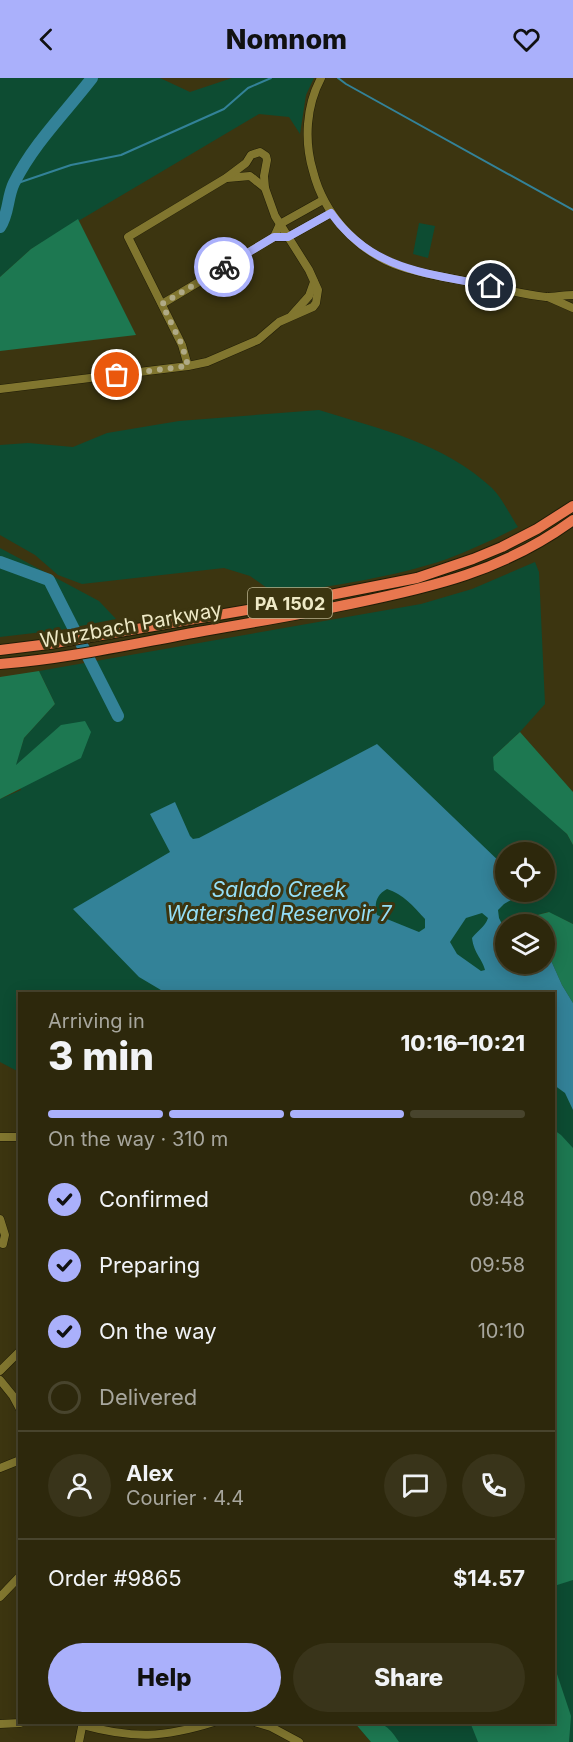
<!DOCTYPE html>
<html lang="en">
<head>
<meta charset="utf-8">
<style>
	:root { --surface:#2d280c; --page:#39341a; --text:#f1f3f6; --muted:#a7a69d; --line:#48442d; --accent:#aab0fb }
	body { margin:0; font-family:Inter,sans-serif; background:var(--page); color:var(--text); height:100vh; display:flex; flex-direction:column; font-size:22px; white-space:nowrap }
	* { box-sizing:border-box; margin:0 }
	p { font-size:20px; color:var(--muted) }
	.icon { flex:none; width:33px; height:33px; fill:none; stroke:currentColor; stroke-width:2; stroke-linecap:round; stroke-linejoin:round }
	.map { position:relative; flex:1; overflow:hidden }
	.details { position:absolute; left:18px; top:914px; width:537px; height:732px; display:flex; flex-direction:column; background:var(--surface); border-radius:0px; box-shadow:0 3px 15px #0003,0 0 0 2px var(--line) }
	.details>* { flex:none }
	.controls { position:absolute; left:495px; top:764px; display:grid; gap:12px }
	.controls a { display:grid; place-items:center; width:60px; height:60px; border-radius:50%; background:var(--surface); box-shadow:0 3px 15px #0003,0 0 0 2px var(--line); font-size:30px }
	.pin { position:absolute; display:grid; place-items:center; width:51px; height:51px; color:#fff; margin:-26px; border:3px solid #fff; border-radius:50%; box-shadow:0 2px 6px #0007 }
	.courier { position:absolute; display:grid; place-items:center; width:60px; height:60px; margin:-30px; border:4px solid #aab0fb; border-radius:50%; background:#fff; color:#222; box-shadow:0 2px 8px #0007 }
	.headline em { font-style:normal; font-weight:800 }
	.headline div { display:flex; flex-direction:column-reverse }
	.headline { display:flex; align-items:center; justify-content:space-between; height:102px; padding:0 30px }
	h1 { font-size:39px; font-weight:800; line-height:45px }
	.bar { display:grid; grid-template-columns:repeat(4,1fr); gap:9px 6px; align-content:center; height:72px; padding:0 30px }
	.bar i { height:8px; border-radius:4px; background:var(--line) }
	.bar .current { background:var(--accent) }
	.bar p { grid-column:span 4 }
	.line { display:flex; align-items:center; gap:15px; padding:0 30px; border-top:2px solid var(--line) }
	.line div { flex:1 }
	.round { display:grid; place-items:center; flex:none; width:63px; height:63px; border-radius:32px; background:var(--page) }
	ol { padding:0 30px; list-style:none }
	li { display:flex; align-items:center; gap:18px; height:66px }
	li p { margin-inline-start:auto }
	li .icon { padding:6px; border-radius:50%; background:var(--accent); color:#111; stroke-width:4 }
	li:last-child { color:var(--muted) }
	li i { width:33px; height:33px; border:3px solid var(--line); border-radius:50% }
	.action { display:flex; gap:12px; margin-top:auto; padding:12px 30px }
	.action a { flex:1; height:69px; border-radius:36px; background:var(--accent); color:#111; font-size:24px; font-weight:800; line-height:69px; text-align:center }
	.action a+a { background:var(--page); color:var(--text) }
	header { display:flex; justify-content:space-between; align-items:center; height:78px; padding:0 30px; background:var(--accent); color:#111; font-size:27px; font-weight:800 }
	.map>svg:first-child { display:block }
</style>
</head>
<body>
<header><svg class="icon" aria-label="back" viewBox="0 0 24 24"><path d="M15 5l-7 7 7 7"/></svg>Nomnom<svg class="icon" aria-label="heart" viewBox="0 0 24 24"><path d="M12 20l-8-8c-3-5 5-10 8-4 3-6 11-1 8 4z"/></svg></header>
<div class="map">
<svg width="573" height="1664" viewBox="0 0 573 1664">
	<rect width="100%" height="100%" fill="#3c3510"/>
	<g fill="#0d4c32" fill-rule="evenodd">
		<path d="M0,0H160L190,14L232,0H314L306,17L300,56L289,39L259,36L31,171L0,199Z"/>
		<path d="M419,145L435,148L428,180L413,176Z"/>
		<path d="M319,332C380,351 444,365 492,410C502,420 510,437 518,449C495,461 471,472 447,481C392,500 333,507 277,517L250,498L224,490L82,506L58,497L35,477L0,457V367L28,365L73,369L107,355L179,343Z"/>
		<path d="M0,470L99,523L116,541L60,552L0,559Z"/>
		<path d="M535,484L539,494L545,626L520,654L493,679L567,756L573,767V846L548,834L515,843L521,846H506V885H544L545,869L562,907L573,925V1664H371L354,1644H554V915H20L19,994L0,984V721L21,712L15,688L24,660L55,626L39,593L421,526L472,511ZM506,774H544V813H506Z"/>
	</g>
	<g fill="#1d7851">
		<path d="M78,141L136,257L0,273V199L31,171Z"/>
		<path d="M39,593L55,626L24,660L16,687L61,647L85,643L91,654L81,680L0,721V599Z"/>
		<path d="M520,654L573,714V767L567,756L494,692L493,679Z"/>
		<path d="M549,834L573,846V925L562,907L545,869L544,846H521L514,843Z"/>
		<path d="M554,1052L561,1057L573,1070V1502L554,1508Z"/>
		<path d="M554,1587L571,1638L569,1664H478L470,1644H554Z"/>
		<path d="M354,1644C379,1644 385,1642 399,1664H371Z"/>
	</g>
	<path fill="#338298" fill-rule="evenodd" d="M377,666L505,789L506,813H514L516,819L504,826L498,832L499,840L502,846L514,843L521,846H506V885H544L545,869L562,907L573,925V1032L565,1015L554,1007V915H166L139,899L73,831L170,774L150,736L175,724L190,758L193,761L199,760ZM387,811C403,816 413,828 425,841V850L419,854L377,837C374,826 376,817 387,811ZM482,835L488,840C485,849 477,853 472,860C474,876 482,880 485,892L481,893L457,876L450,864L466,840Z"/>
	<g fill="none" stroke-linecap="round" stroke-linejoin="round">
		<g stroke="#338298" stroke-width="2">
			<path d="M338,0L346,6L573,132"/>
			<path d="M12,107L71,87L121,77L224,31L248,10L271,0"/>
		</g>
		<g stroke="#338298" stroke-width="12">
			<path d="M0,149C9,136 7,119 14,105C34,65 65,35 92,0"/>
			<path d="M0,484L49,502L118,638"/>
		</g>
		<g stroke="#201d07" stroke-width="9">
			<g id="minor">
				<path d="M321,0C306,28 304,63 313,93C324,137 359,175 402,189C423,196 444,199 465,203C491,208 519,216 546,219C555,219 564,217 573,217"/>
				<path d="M227,100L250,98L265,110"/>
				<path d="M274,159L280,146L323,122"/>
				<path d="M548,219L573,230"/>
				<path d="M162,226L274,159H288L331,135"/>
				<path d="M292,237L309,218L314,204"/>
				<path d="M0,311L188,288L207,284L258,262L279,244L313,229L316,225L318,212L309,192L275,138L265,110L264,98L267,82L266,78L260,74L251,77L246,85L226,100L128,159L182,267L188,288"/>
				<path d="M0,1059H20"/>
				<path d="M0,1141L5,1157L3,1166"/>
				<path d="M0,1293L20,1273"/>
				<path d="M0,1302L13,1318L20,1331"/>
				<path d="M0,1390L20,1382"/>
				<path d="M0,1519L20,1498"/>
				<path d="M255,1644L271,1649L299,1664"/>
				<path d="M0,1646L20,1645"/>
				<path d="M82,1647C134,1661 163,1660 214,1644"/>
				<path d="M79,1664L83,1644"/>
			</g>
		</g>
		<g stroke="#201d07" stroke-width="12">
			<g id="highway">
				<path d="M0,572L49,566L300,523L417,500L473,481L502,469L537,451L573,428"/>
				<path d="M0,586C66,581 132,566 198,554C248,545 299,537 350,526C433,509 503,493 573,442"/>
			</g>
		</g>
		<use href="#minor" stroke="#81762f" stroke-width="8"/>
		<use href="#highway" stroke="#e8774f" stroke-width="10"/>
	</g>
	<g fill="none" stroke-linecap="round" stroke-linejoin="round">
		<path stroke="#b0aa86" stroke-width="6" stroke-dasharray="0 10.8" d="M117,297L188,288L182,267L162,226L224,189"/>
		<path stroke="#aab0fb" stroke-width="8" d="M224,189L274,159H288L331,135C372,193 427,195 491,208"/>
	</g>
	<g text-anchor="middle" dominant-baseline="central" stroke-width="6" stroke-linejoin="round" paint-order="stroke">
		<rect fill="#3c3510" stroke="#b9b38f" stroke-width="1.5" x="248" y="510" width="84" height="30" rx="4.5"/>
		<g font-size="18" font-weight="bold" fill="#eee9c6">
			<text x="290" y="525">PA 1502</text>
		</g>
		<g font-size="20" fill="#eee9c6" stroke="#3c3510">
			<text transform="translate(131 547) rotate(-10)">Wurzbach Parkway</text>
		</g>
		<g font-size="21" font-style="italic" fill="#94def6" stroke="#3c3510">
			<text x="279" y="811">Salado Creek<tspan x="279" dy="24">Watershed Reservoir 7</tspan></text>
		</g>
	</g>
</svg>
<div class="controls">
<a><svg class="icon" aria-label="locate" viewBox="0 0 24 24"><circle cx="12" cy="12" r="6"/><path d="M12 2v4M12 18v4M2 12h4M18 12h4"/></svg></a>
<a><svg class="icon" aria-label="layers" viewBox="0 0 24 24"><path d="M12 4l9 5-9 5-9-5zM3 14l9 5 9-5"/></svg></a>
</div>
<div class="pin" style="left:117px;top:297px;background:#ea580c"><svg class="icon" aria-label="bag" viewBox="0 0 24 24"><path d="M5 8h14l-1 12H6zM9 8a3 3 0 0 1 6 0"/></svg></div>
<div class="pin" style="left:491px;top:208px;background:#1f2937"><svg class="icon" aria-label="home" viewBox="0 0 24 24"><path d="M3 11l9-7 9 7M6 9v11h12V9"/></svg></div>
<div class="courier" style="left:224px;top:189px"><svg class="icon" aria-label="bike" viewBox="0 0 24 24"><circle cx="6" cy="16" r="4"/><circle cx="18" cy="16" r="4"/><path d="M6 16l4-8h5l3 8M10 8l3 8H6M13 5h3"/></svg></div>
<section class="details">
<div class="headline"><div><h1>3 min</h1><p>Arriving in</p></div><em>10:16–10:21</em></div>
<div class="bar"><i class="current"></i><i class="current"></i><i class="current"></i><i></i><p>On the way · 310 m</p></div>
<ol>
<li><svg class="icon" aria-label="check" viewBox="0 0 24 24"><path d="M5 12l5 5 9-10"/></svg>Confirmed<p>09:48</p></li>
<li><svg class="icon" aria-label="check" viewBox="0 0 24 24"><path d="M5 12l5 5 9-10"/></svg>Preparing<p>09:58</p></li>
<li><svg class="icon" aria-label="check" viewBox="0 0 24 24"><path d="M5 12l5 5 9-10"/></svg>On the way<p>10:10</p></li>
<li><i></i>Delivered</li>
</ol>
<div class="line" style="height:108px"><a class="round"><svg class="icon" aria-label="person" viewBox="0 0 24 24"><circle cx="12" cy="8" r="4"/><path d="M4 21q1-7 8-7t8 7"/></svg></a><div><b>Alex</b><p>Courier · 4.4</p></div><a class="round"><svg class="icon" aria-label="chat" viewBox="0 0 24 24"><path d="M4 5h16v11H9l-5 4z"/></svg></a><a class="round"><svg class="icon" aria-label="phone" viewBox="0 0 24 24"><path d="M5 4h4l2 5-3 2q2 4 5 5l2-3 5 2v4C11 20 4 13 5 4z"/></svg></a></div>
<div class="line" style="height:78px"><div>Order #9865</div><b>$14.57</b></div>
<div class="action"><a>Help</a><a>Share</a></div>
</section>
</div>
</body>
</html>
